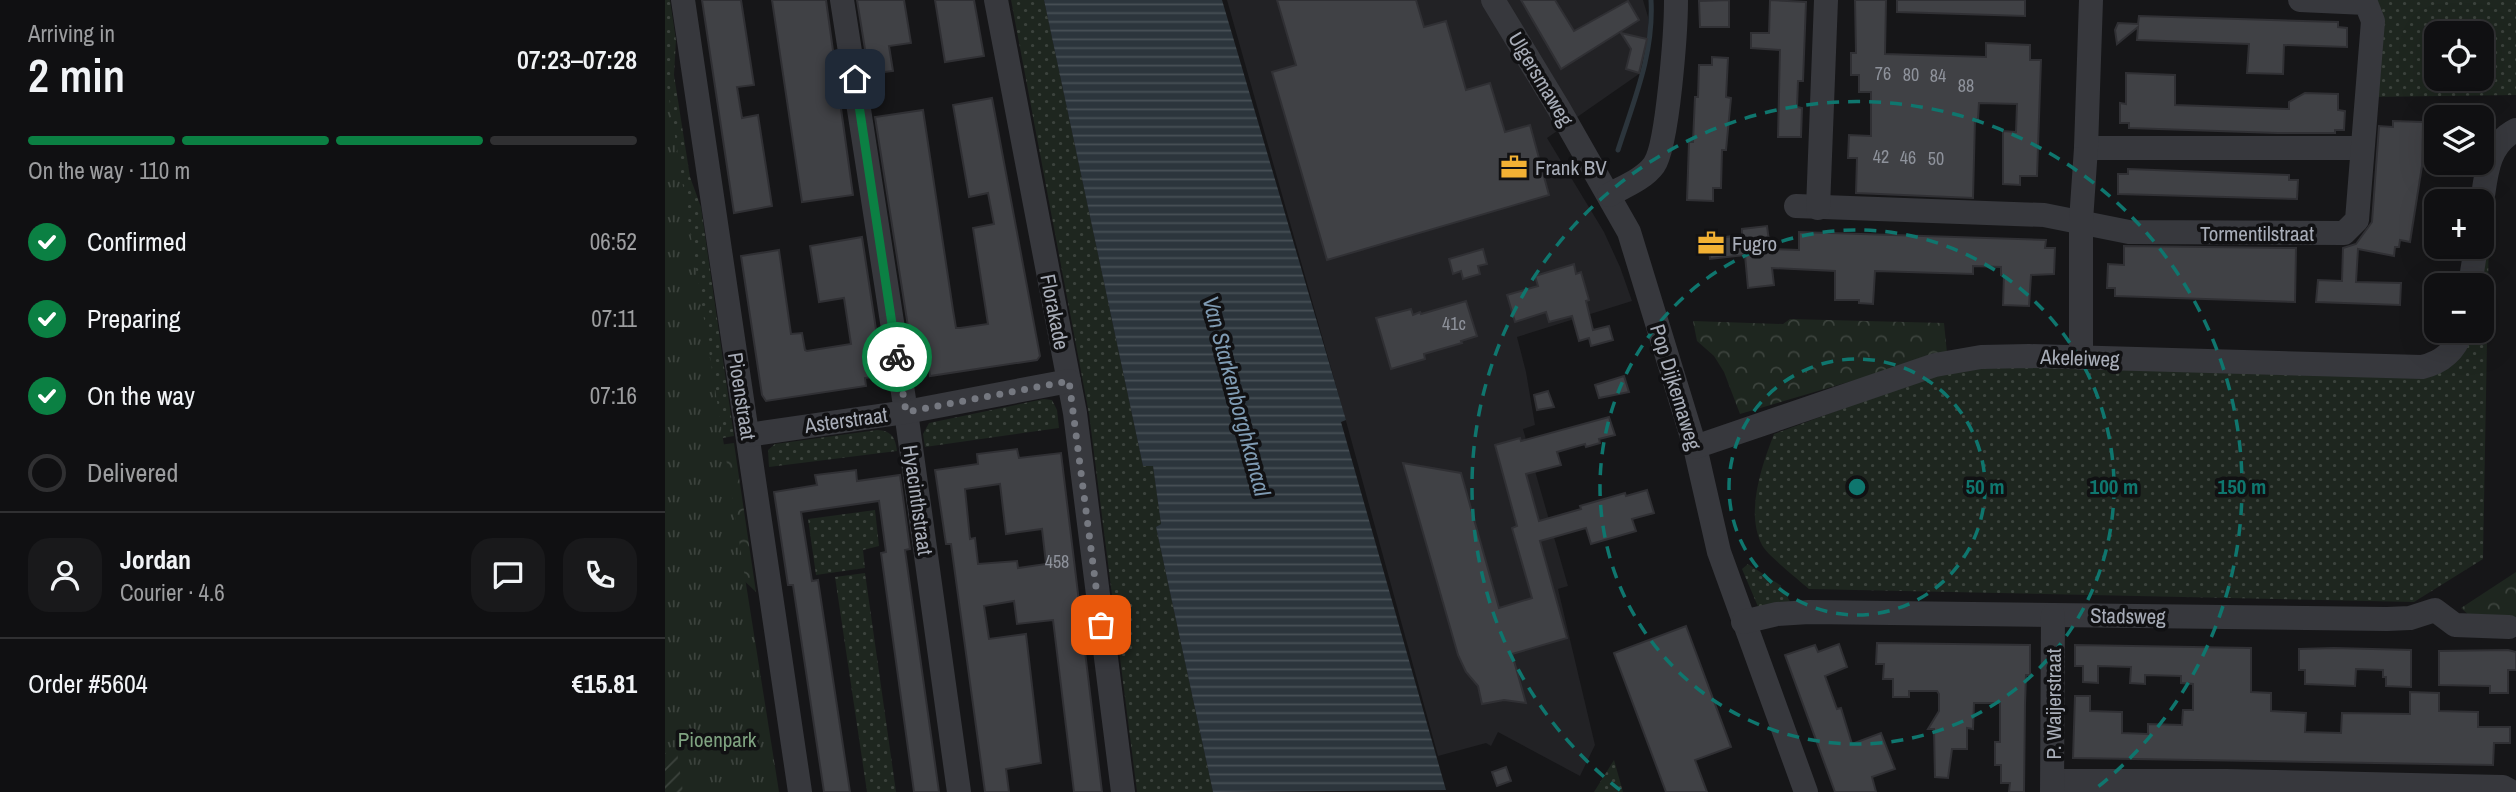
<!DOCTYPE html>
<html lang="en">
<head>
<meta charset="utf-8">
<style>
	:root { --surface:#101012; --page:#19191b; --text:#f1f3f6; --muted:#9c9d9f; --line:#303032; --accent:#0b8043 }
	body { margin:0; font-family:"Archivo Narrow",sans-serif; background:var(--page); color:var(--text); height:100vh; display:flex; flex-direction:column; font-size:26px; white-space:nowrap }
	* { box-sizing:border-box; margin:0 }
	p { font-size:23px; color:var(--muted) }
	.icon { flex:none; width:38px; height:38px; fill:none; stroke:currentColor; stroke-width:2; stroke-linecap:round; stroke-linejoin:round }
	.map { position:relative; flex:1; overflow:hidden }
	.drawer { display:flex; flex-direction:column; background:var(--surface); width:665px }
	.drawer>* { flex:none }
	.buttons { position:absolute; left:1759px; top:21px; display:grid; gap:14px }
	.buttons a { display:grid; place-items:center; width:70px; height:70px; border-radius:14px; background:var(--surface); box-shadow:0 7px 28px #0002,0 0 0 2px var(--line); font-size:35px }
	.pin { position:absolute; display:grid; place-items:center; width:60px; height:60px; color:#fff; margin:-30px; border-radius:14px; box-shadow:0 4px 10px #0006 }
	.courier { position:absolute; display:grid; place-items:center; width:70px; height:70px; margin:-35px; border:5px solid #0b8043; border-radius:50%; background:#fff; color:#222; box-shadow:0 2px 9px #0007 }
	.summary em { font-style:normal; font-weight:600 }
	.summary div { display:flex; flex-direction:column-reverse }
	.summary { display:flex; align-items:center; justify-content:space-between; height:119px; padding:0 28px }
	h1 { font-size:46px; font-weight:600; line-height:52px }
	.bar { display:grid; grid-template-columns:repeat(4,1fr); gap:10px 7px; align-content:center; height:84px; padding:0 28px }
	.bar i { height:9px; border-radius:5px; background:var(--line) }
	.bar .current { background:var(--accent) }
	.bar p { grid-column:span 4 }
	.line { display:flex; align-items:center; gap:18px; padding:0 28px; border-top:2px solid var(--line) }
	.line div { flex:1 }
	.round { display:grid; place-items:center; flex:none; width:74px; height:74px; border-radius:21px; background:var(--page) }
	ol { padding:0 28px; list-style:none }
	li { display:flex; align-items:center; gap:21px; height:77px }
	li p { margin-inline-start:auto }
	li .icon { padding:7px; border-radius:50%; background:var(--accent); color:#fff; stroke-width:4 }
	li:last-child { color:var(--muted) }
	li i { width:38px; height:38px; border:4px solid var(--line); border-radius:50% }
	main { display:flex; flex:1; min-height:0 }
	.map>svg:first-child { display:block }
</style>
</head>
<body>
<main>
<section class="drawer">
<div class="summary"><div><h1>2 min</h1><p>Arriving in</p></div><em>07:23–07:28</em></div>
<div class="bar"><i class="current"></i><i class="current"></i><i class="current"></i><i></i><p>On the way · 110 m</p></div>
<ol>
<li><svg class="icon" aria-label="check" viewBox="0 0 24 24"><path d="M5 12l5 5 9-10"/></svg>Confirmed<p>06:52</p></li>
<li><svg class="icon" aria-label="check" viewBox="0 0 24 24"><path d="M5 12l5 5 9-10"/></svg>Preparing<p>07:11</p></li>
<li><svg class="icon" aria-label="check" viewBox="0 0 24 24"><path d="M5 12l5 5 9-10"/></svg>On the way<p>07:16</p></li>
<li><i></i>Delivered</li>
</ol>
<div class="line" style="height:126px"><a class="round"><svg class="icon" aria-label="person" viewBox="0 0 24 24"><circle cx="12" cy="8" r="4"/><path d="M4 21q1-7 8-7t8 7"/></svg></a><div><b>Jordan</b><p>Courier · 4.6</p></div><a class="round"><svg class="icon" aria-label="chat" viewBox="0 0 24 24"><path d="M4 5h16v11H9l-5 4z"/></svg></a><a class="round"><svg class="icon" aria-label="phone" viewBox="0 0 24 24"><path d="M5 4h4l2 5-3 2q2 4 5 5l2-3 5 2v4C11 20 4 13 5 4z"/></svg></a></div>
<div class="line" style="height:91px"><div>Order #5604</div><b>€15.81</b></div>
</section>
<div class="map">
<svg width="1851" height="792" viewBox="0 0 1851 792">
	<defs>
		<pattern id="grass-dots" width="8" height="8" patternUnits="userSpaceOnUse" patternTransform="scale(1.75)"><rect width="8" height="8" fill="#1e261f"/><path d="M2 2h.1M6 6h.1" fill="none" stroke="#3c433d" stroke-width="1.8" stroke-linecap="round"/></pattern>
		<pattern id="forest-crowns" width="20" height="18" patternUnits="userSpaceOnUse" patternTransform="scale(1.75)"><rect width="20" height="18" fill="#1e261f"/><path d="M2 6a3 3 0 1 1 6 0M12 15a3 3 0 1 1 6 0" fill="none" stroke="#3c433d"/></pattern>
		<pattern id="park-tufts" width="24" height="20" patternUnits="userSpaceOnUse" patternTransform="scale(1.75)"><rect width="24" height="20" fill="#1e261f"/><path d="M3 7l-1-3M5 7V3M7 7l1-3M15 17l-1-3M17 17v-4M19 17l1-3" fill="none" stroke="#3c433d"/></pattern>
		<pattern id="garden-furrows" width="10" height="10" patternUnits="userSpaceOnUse" patternTransform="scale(1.75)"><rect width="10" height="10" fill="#1e261f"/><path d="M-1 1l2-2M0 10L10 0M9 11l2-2" fill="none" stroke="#3c433d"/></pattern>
		<pattern id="water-rules" width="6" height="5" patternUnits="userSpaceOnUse" patternTransform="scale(1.75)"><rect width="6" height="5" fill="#2c353c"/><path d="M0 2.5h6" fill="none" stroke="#485056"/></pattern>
	</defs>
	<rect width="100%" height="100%" fill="#161618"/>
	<path fill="#222225" d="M562,0H978L983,17L984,36L974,74L882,138L939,232L955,267L967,301L852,337L861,372L870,425L858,429L903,586L893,589L930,745L915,776L833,732L826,746L821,743L773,756L681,421Z"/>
	<g fill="url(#grass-dots)" fill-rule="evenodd">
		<path d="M0,0H5L11,40L9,75L25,177L36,207L69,436L52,439L0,480Z"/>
		<path d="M346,0H379L478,466L488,465L496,524L491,527L548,792H472L424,414Z"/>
		<path d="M1711,0H1851V95L1708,97ZM1771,33H1816V79H1771Z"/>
		<path d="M1824,231L1818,559L1749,602L1144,589C1134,580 1102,555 1097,545C1080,512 1097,465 1109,434L1285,369L1321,363L1766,370L1805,331H1816V285Z"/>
		<path d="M379,399L387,400L392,410L394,428L260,447L258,434L264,423Z"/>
		<path d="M212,430C227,431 230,437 232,451L104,467L103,450L110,444Z"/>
		<path d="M210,510L214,546L198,550L200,568L151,575L143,519Z"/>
		<path d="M1083,564L1115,585L1129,608L1097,616L1077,569Z"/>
		<path d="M200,573L231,792H202L170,577Z"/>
		<path d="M949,760L958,792H929Z"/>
	</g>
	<g fill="url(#forest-crowns)">
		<path d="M1125,319L1279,323L1282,353L1075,414L1059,372L1049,356L1032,341L1028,321L1118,324Z"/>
		<path d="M69,443L91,592L51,554L54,445Z"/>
		<path d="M1851,572V619L1805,616L1796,608Z"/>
	</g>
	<path fill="url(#park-tufts)" d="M0,73L114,792H0Z"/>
	<path fill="url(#garden-furrows)" d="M12,752L18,792H0V753Z"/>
	<path fill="url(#water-rules)" d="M379,0H557L681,420L676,422L781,790L548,792L491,527L496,524L488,466H478Z"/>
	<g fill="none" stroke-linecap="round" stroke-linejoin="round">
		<path stroke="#2c353c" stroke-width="5" d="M953,150C969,100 989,54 986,0"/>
	</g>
	<g fill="#404145" stroke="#303034" stroke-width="2" fill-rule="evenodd">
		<path d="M37,0H76L89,85L72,87L77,118L93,115L107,206L69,213Z"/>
		<path d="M107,0H161L188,195L137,202Z"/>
		<path d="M192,0H239L246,43L224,46L228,71L204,74Z"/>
		<path d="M270,0H309L319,56L280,62Z"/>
		<path d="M612,0H751L759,27L781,21L801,90L825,83L840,132L865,125L884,195L662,260L607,72L631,65Z"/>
		<path d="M856,0H890L909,31L963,1L974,20L896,69Z"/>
		<path d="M1064,0V27H1035L1034,1Z"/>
		<path d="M1105,0L1141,2L1138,81H1133L1132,107L1137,108L1136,137H1113L1115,50L1086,48V33H1104Z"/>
		<path d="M1190,0H1221L1220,54L1321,57V43L1365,45V60H1376L1372,176H1355V185L1338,184V131L1351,132L1352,104L1314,103L1313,119H1310L1308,198L1191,193L1192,158H1183L1184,135L1206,136V92H1194V75H1186V53H1191Z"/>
		<path d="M1232,0H1360V16L1232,12Z"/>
		<path d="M1474,16L1673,22V27L1682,28V47L1619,45L1618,74L1582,73L1584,44L1472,40L1473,27L1452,44L1450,30L1453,23L1473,24Z"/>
		<path d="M956,33L982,39L974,73L961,69L966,49Z"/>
		<path d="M1047,57L1063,58L1061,97L1066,98L1061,150H1057L1056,188H1048V201L1022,200L1024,142H1028L1030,97H1033L1034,65H1047Z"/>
		<path d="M1461,73L1510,75V105L1624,109V102L1640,93L1673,94V110L1680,111L1679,130H1670V133H1612L1464,128V123H1455V103L1461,104Z"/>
		<path d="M327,98L375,356L372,360L265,376L264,369L250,371L210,117L258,110L288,310L291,328H295L323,324L308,228L329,224L323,193L304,197L288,105Z"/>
		<path d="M1728,121L1758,122L1757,166L1745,242L1735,240L1734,247H1730L1729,256L1693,249L1691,282L1736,283L1735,305L1651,302L1653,280L1677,281L1678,248L1691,244L1707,222L1714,126L1728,127Z"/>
		<path d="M1463,169L1624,175V180H1633L1632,199L1453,194V174H1463Z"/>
		<path d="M1102,226L1105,249L1134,250V232L1381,240L1380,248H1390L1389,274L1366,275L1364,306L1338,305L1339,275H1336V267L1308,266V274L1210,271L1208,304L1194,303V300H1170V271L1107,268L1109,285L1083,288L1080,255L1045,259L1043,239L1077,235V229Z"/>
		<path d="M197,237L212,336H208L214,376L200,378L201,386L101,401L97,395L76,256L114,250L126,334L137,333L140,350L142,351L186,344L179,298L154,302L145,246Z"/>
		<path d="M1459,246L1631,248L1630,302L1450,296V288H1442L1443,264L1459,265Z"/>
		<path d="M818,249L822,264L813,266L815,274L798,279L796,271L788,274L784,259Z"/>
		<path d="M909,264L911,274L916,272L924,300L921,301L928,330L944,326L948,340L926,346L924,338L914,341L907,316L884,322L881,312L850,322L842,295L873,286L870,276Z"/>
		<path d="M801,301L812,336L796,341L797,343L759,354L760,359L726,369L711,318L746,309L748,315L755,312L756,314Z"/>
		<path d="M959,376L964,392L934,398L930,385Z"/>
		<path d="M883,391L889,407L872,410L869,395Z"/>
		<path d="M944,417L950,435L934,439L935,443L921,447L920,444L892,452L896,465L861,474L874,521L916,509L915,506L960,493L961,496L982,490L989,513L967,519L971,531L926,544L921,528L875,541L902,638L847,654L861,703L839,700L817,704L813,686L801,672L793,655L738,463L796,473L834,608L867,598L847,528L852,526L830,445L855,438L856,441Z"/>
		<path d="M352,449L354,458L396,453L437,792H409L388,620L352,624L349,601L319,606L324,639L361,634L376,763L341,769L344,792H320L286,544H281L270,470L313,464L312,454ZM335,484L341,534L377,529L381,564L353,568L352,561L313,564L310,538L305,539L300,489Z"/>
		<path d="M191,470L192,481L235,475L245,549L240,550L274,792H249L216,553L221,552L214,501L136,512L147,581L153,580L185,792H159L128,585H123L109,492L152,485L150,475Z"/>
		<path d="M1021,626L1066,747L1030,760L1042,792H1001L949,653Z"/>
		<path d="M1212,643L1365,645V675H1361L1360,704L1359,792H1344L1345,783H1336V765H1330V742H1335V703H1309L1308,729L1302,728V749H1287L1283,778L1270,777L1269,729H1263L1274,711V694L1272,691H1244V697H1228V679H1218L1219,664H1211Z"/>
		<path d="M1174,644L1182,667L1160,676L1172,709L1176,708L1187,744L1216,733L1230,769L1207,777L1211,792H1170L1120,655L1150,645L1153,652Z"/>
		<path d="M1410,645L1586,648V692L1606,693V711L1641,713L1640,732L1676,733L1677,713L1745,714V692L1774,693V711L1813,712V727H1845V743H1829L1828,765L1408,758L1410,696H1425V711L1457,712V733L1483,734V724L1517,725L1518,710H1528V684L1516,683V676L1480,675V684L1465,683L1466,667L1433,666V683L1418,682V666H1410Z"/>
		<path d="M1669,648L1746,650V687L1721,686V677H1718V670L1691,669L1690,686L1640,684V670H1634V649Z"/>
		<path d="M1843,650L1851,652V670H1843V693H1825V686L1774,685V651Z"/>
		<path d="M841,767L846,781L832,786L827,772Z"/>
	</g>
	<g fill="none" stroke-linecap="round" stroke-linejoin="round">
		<g stroke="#37383d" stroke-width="24">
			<path d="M18,0L135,792"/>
			<path d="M177,0L241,412L294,792"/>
			<path d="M331,0L410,413L458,792"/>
			<path d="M828,0L894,109L964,232L1030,447L1054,552L1141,792"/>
			<path d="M1421,148H1697"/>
			<path d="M944,195C958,187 979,179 989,165C1003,145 1011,29 1011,0"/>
			<path d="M1131,206L1379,215L1464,232L1679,233L1692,220L1708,21L1701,3L1635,0"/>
			<path d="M1153,208L1161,0"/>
			<path d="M1816,210C1821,179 1820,146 1851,130"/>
			<path d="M1805,285L1811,247"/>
			<path d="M1416,358V221L1421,148L1426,0"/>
			<path d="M83,435L241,412L404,381"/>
			<path d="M1030,447L1270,365L1316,357L1364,356L1757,367C1778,362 1790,351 1797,331"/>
			<path d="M1078,622L1112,614L1144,612L1722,619L1745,618L1770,610L1790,625L1844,627"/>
			<path d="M1388,781H1561L1838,787L1847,792"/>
			<path d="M1387,792L1388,615"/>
		</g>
	</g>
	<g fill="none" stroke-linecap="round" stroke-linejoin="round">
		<path stroke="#757880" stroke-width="7" stroke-dasharray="0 12.6" d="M232,357L241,412L404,381L436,625"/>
		<path stroke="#0b8043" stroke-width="9" d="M190,79L232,357"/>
	</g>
	<g fill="none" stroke="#0f766e" stroke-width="3.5" stroke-dasharray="12 9">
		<circle cx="1192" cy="487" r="128"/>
		<circle cx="1192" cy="487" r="257"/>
		<path d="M955 790A385 385 0 1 1 1429 790"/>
	</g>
	<defs>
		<g id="office-bare" transform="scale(2.1)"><path d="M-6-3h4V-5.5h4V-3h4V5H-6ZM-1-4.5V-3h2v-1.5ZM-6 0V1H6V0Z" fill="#f2b134" stroke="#111113" stroke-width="2.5" paint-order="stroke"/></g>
	</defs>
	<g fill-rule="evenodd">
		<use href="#office-bare" x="849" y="167"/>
		<use href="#office-bare" x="1046" y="243"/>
	</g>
	<g text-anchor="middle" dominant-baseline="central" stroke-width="7" stroke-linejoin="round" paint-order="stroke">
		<g font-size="18" fill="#8e929b">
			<text x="1218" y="73">76</text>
			<text x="1246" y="74">80</text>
			<text x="1273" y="75">84</text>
			<text x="1301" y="85">88</text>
			<text x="1216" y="156">42</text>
			<text x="1243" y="157">46</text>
			<text x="1271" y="158">50</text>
			<text x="789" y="323">41c</text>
			<text x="392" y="561">458</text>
		</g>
		<g font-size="21" fill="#a8adb8" stroke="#111113">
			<text transform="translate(876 79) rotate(59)">Ulgersmaweg</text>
			<text x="1592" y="233">Tormentilstraat</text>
			<text transform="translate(390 312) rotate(79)">Florakade</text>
			<text transform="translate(1415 358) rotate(2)">Akeleiweg</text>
			<text transform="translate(1011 387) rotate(73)">Pop Dijkemaweg</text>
			<text transform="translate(77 396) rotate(81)">Pioenstraat</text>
			<text transform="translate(181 420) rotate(-8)">Asterstraat</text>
			<text transform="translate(253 500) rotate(82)">Hyacinthstraat</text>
			<text transform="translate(1463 616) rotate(1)">Stadsweg</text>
			<text transform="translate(1388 704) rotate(-90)">P. Waijerstraat</text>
		</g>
		<g font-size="21" fill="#a8adb8" stroke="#111113" text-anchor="start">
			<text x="870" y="167">Frank BV</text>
			<text x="1067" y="243">Fugro</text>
		</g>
		<g font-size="21" fill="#7fa381" stroke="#111113">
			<text x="52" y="739">Pioenpark</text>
		</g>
		<g font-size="23" font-style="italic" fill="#7f9bb3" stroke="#111113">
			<text transform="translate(572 396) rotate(75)">Van Starkenborghkanaal</text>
		</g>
	</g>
	<circle cx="1192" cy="487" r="10" fill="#0f766e" stroke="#111113" stroke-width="3.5"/>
	<g font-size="21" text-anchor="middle" font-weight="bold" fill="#0f766e" stroke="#111113" stroke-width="7" stroke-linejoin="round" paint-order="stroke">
		<text x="1320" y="494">50 m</text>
		<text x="1449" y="494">100 m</text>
		<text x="1577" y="494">150 m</text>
	</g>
</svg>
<div class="buttons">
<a><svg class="icon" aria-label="locate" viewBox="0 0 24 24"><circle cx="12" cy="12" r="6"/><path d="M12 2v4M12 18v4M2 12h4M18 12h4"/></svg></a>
<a><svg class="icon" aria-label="layers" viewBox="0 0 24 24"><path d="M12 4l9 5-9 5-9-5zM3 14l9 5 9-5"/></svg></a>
<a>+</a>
<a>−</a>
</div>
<div class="pin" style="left:436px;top:625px;background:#ea580c"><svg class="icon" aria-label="bag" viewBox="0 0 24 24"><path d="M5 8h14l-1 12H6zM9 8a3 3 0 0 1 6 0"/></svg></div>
<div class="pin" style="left:190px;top:79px;background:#1f2937"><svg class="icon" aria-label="home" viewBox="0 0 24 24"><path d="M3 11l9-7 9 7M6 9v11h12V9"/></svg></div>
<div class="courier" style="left:232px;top:357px"><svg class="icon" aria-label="bike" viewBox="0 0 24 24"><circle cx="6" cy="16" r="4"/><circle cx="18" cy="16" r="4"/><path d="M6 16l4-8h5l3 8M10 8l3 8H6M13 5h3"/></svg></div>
</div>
</main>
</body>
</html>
